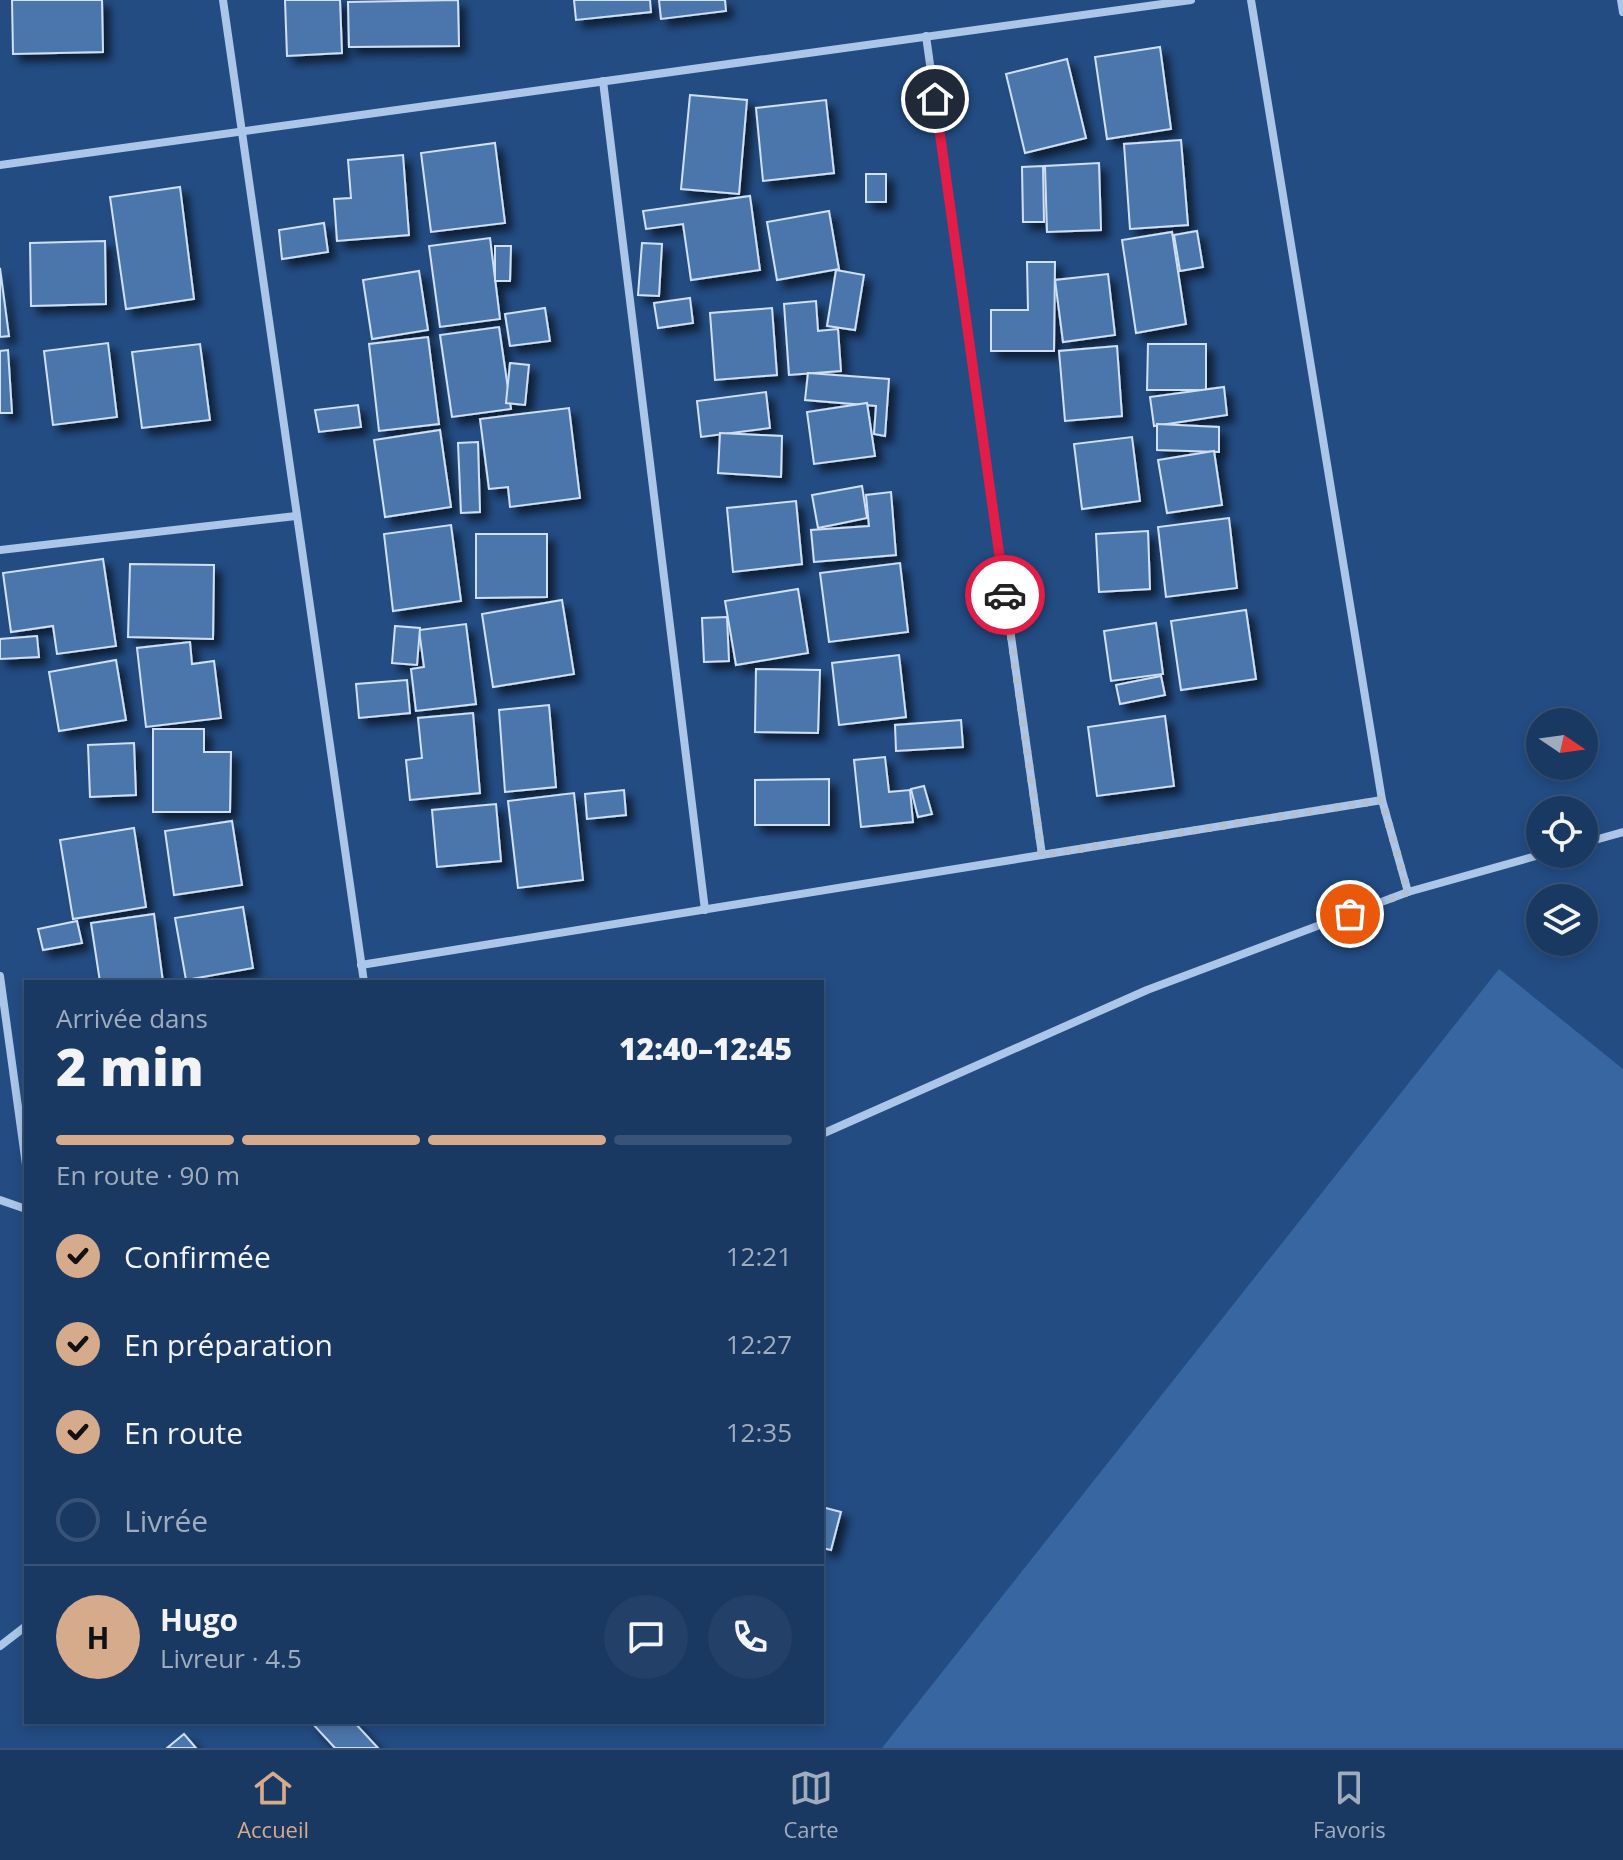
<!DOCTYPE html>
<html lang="fr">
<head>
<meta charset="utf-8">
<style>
	:root { --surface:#1a3962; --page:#234068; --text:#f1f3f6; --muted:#9facbe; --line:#385377; --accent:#d6ab8b }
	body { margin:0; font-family:"Open Sans",sans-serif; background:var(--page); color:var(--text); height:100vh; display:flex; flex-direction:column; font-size:30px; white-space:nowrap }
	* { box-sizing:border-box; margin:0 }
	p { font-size:26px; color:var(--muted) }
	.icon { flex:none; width:44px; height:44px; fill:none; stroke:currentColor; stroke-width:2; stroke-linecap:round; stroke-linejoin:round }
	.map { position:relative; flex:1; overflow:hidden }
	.sheet { position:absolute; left:24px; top:980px; width:800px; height:744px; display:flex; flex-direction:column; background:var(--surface); border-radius:0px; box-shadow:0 4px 12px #0003,0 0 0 2px var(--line) }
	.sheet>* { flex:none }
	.needle { width:52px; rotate:103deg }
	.buttons { position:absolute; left:1526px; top:708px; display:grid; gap:16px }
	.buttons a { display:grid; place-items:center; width:72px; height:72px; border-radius:50%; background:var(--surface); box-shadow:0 4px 12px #0003,0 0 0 2px var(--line); font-size:40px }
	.pin { position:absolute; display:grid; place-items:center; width:68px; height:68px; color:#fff; margin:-34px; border:4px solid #fff; border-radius:50%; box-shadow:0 2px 8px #0007 }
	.courier { position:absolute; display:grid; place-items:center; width:80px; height:80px; margin:-40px; border:6px solid #e11d48; border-radius:50%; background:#fff; color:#222; box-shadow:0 2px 10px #0007 }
	.head em { font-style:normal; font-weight:800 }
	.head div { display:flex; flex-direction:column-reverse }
	.head { display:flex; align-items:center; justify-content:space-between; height:136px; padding:0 32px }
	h1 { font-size:52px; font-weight:800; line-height:60px }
	.bar { display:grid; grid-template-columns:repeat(4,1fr); gap:12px 8px; align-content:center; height:96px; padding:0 32px }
	.bar i { height:10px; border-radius:6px; background:var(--line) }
	.bar .current { background:var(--accent) }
	.bar p { grid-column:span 4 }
	.line { display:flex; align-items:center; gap:20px; padding:0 32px; border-top:2px solid var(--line) }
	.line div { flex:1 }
	.round { display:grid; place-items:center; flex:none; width:84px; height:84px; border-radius:42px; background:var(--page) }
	ol { padding:0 32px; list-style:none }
	li { display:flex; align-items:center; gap:24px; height:88px }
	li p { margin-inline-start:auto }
	li .icon { padding:8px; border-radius:50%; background:var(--accent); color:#111; stroke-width:4 }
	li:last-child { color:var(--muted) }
	li i { width:44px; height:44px; border:4px solid var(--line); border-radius:50% }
	.tabs { display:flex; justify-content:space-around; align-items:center; height:112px; border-top:2px solid var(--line); background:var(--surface); font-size:22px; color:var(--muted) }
	.tabs a { display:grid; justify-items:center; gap:4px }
	.tabs .current { color:var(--accent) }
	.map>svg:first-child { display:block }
</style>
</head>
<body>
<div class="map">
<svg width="1623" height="1748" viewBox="0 0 1623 1748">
	<defs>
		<filter id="shadow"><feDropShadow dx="7" dy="7" stdDeviation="4" flood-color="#0009"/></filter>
	</defs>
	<rect width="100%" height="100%" fill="#234c83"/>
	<path fill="#3766a0" d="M1499,969L1623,1069V1748H882Z"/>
	<g fill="#4b76ab" stroke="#cfe0f6" stroke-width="2" filter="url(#shadow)">
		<path d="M12,0H102L103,52L13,54Z"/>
		<path d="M285,0H340L342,53L287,56Z"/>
		<path d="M458,0L459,46L349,47L348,2Z"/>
		<path d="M574,0H650L651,12L576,20Z"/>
		<path d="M659,0H725L726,11L661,19Z"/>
		<path d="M1160,47L1171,129L1107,139L1095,57Z"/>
		<path d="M1067,59L1086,138L1025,153L1006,74Z"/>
		<path d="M690,95L747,100L739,194L681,189Z"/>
		<path d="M826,100L834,173L763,181L756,108Z"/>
		<path d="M1181,140L1188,225L1130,229L1124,144Z"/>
		<path d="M495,143L505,223L431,232L421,153Z"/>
		<path d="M403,155L409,235L337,241L334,199L351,198L348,160Z"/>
		<path d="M1099,163L1101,230L1047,232L1045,166Z"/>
		<path d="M1043,166L1044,222H1023L1022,167Z"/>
		<rect x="866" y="174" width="20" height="28"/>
		<path d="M180,187L194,299L126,309L110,197Z"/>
		<path d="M750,196L760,270L691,280L683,224L646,229L643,211Z"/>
		<path d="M829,211L839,269L777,280L767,222Z"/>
		<path d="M324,223L328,252L282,259L279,230Z"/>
		<path d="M1197,231L1203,267L1180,271L1174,235Z"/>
		<path d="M1172,232L1186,324L1136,333L1122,240Z"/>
		<path d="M490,238L500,319L440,327L429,246Z"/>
		<path d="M105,241L106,304L31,306L30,243Z"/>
		<path d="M642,243L662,244L659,296L638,295Z"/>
		<path d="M495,246H511L510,281H495Z"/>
		<path d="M1027,262H1055L1054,351H991V310H1028Z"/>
		<path d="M0,268L9,336L0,337Z"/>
		<path d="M836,270L864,275L855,330L827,326Z"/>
		<path d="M419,271L428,330L372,339L363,280Z"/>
		<path d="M1108,274L1115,335L1063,342L1055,280Z"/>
		<path d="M690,298L693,323L658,328L654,303Z"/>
		<path d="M816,301L818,331L838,329L841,371L789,375L784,304Z"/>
		<path d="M545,308L550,341L510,346L505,314Z"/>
		<path d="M772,308L777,375L715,380L710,313Z"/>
		<path d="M499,327L511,409L452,417L440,335Z"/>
		<path d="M428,337L439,424L379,431L369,344Z"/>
		<path d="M108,343L117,417L53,425L44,351Z"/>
		<path d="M200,344L210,420L142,428L132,352Z"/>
		<path d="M1148,344H1206V390H1147Z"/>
		<path d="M1117,346L1122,416L1065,421L1059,351Z"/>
		<path d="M8,350L12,413H0V351Z"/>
		<path d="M510,363L529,365L525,405L506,403Z"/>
		<path d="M808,373L889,379L885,436L874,434L876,406L805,400Z"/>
		<path d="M1224,387L1227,415L1154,426L1150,397Z"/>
		<path d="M766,392L770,428L701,437L697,401Z"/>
		<path d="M867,403L875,456L814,464L807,412Z"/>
		<path d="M358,405L361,427L319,432L315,410Z"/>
		<path d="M569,408L580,498L510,507L508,487L489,489L480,419Z"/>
		<path d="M1157,424L1219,427V452L1157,450Z"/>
		<path d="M440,430L451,507L385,517L374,440Z"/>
		<path d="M720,433L782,436L781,477L718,473Z"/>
		<path d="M1132,437L1140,501L1082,509L1074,444Z"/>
		<path d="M478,442L480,512L461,513L458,443Z"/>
		<path d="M1214,451L1222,505L1167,513L1158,460Z"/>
		<path d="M862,486L867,518L818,528L812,495Z"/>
		<path d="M891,492L896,555L814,562L811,530L869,526L866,495Z"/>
		<path d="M796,501L802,564L733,572L727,508Z"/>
		<path d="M1229,518L1237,588L1166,597L1158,527Z"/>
		<path d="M451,525L461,601L393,611L384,534Z"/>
		<path d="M1148,531L1150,589L1099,592L1096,534Z"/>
		<path d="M476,534H547V597L476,598Z"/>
		<path d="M103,559L116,646L57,654L53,626L11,632L3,573Z"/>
		<path d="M900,563L908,632L829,642L820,573Z"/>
		<path d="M130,564L214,565L213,639L128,637Z"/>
		<path d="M798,589L808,653L736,665L725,601Z"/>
		<path d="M562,600L574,674L493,687L482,614Z"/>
		<path d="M1246,610L1256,679L1181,690L1171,621Z"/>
		<path d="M727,617L729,661L704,662L702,618Z"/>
		<path d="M1156,623L1163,674L1111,681L1104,631Z"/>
		<path d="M466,624L476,704L416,711L411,669L424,667L419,630Z"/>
		<path d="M395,626L420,628L417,665L392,663Z"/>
		<path d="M37,636L39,657L0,659V639Z"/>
		<path d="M190,642L192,664L214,661L221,718L146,727L137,648Z"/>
		<path d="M899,655L906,717L839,725L832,663Z"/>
		<path d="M116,660L126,720L59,731L49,672Z"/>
		<path d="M756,669L820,670L818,733L755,732Z"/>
		<path d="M1161,676L1165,695L1120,704L1116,685Z"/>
		<path d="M407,680L410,713L359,718L356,684Z"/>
		<path d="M549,705L556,787L505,792L499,710Z"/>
		<path d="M473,713L480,793L410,800L406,760L422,758L418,718Z"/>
		<path d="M1165,716L1174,786L1097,796L1088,727Z"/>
		<path d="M961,720L963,747L896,751L895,725Z"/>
		<path d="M153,729H204V752H231L230,812H153Z"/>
		<path d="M134,743L136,795L90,797L88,745Z"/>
		<path d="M885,757L889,792L910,790L913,822L861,827L854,760Z"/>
		<path d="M829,779V825H755V780Z"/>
		<path d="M924,786L932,814L918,817L911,789Z"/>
		<path d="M624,790L626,815L587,819L585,794Z"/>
		<path d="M574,793L583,880L518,888L508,801Z"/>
		<path d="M496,804L501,861L437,867L432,810Z"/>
		<path d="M232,821L242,885L174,895L165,831Z"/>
		<path d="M134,828L146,907L73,919L60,840Z"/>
		<path d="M243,907L253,968L186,980L175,918Z"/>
		<path d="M154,914L163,982H100L91,923Z"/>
		<path d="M77,921L82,943L43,950L38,929Z"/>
		<path d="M822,1507L841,1512L831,1550L822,1548Z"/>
		<path d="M311,1722H354L378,1748H335Z"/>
		<path d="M184,1734L196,1748H167Z"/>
	</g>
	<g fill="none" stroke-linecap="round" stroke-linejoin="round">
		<g stroke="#abc6e8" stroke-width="8">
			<path d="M223,0L364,982"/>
			<path d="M1251,0L1382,800L1408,892"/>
			<path d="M1621,0L1623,12"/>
			<path d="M926,36L1042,855"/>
			<path d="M603,81L705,910"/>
			<path d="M0,165L1191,0"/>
			<path d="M0,550L296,516"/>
			<path d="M1584,843L1623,832"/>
			<path d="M361,965L1382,800"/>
			<path d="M0,976L26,1165"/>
			<path d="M822,1134L1147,990L1408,892L1543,854"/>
			<path d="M0,1200L26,1209"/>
			<path d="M0,1646L26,1626"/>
		</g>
	</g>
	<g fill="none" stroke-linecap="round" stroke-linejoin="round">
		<path stroke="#b2c0d4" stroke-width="8" stroke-dasharray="0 14.4" d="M1005,595L1042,855L1382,800L1408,892L1350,914"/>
		<path stroke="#e11d48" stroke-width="10" d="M935,99L1005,595"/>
	</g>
</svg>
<div class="buttons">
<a><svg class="needle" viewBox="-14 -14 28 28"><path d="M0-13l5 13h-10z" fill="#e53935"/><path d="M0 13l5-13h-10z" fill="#9facbe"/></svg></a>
<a><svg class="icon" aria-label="locate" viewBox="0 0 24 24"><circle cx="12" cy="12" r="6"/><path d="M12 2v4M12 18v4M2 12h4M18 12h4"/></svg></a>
<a><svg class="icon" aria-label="layers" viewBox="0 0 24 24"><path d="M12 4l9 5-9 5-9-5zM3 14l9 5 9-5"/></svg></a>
</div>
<div class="pin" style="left:1350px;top:914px;background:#ea580c"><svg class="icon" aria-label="bag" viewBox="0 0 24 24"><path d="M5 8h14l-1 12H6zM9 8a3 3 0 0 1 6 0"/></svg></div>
<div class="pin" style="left:935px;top:99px;background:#1f2937"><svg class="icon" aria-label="home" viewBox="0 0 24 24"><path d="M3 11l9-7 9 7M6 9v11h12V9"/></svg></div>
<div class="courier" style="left:1005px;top:595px"><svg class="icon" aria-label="car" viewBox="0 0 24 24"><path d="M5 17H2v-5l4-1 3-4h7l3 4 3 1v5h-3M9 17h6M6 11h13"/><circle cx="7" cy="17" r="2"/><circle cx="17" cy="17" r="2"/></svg></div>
<section class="sheet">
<div class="head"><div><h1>2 min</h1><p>Arrivée dans</p></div><em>12:40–12:45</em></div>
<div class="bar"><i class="current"></i><i class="current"></i><i class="current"></i><i></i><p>En route · 90 m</p></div>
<ol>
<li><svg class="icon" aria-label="check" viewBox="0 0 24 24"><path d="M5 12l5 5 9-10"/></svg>Confirmée<p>12:21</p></li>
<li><svg class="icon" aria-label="check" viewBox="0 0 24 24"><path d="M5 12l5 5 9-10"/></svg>En préparation<p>12:27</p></li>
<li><svg class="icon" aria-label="check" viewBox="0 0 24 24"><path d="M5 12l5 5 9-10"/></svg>En route<p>12:35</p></li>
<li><i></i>Livrée</li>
</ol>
<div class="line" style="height:144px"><b class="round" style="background:var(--accent);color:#111">H</b><div><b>Hugo</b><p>Livreur · 4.5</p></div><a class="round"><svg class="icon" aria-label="chat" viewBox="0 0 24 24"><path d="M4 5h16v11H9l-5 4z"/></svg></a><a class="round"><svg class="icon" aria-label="phone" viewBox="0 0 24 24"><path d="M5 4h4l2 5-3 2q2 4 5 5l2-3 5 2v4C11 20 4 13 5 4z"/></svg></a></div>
</section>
</div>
<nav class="tabs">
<a class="current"><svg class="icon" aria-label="home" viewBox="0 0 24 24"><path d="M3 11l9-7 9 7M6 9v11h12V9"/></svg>Accueil</a>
<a><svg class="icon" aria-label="map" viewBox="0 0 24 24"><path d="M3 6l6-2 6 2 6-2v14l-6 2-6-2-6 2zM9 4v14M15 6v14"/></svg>Carte</a>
<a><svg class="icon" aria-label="saved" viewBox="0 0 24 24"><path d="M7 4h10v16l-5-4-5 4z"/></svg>Favoris</a>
</nav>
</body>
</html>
